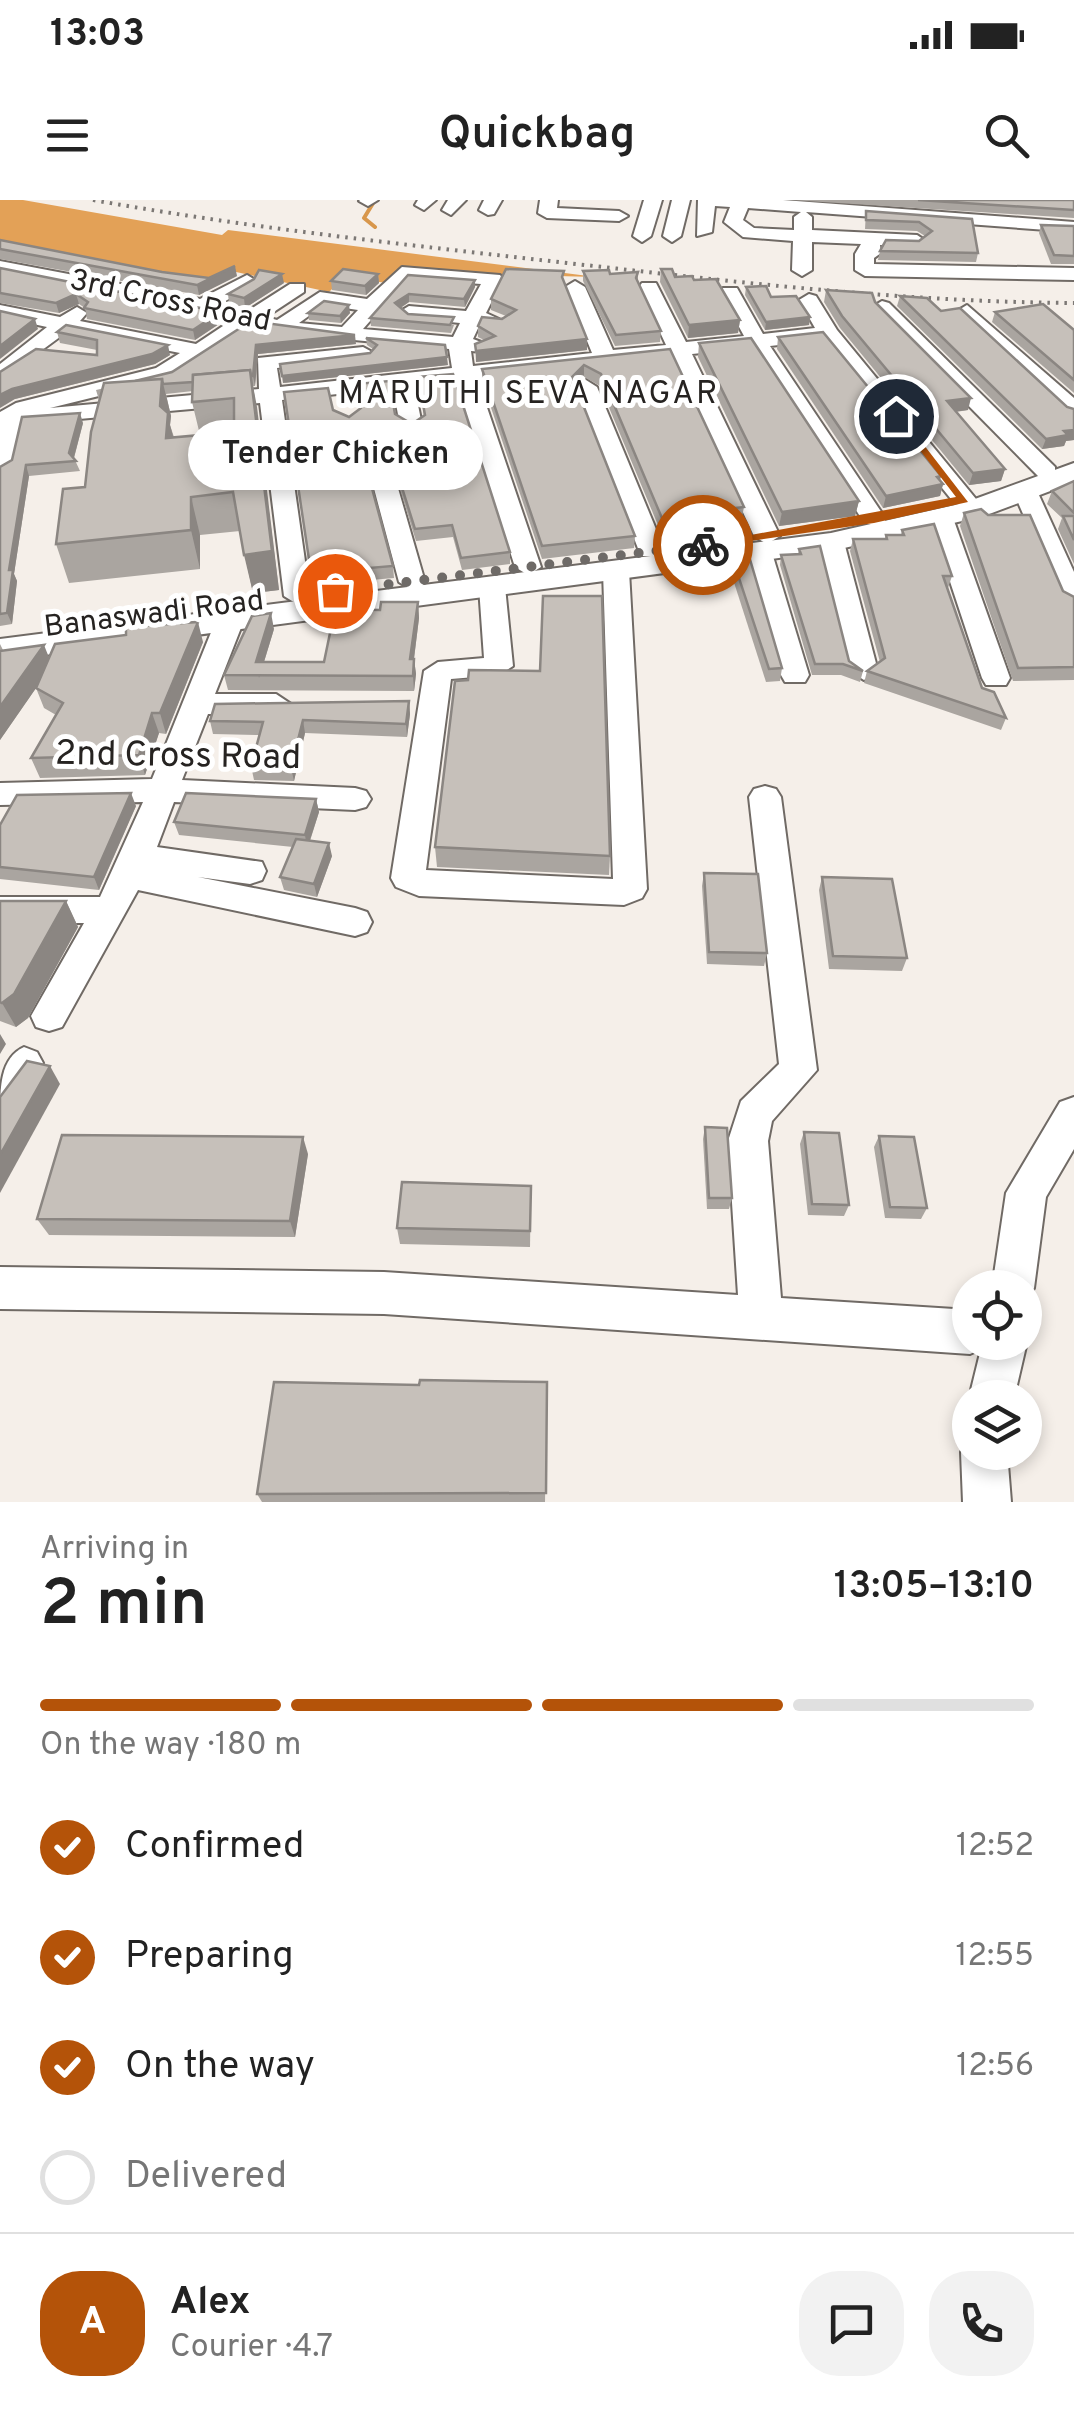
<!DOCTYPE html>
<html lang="en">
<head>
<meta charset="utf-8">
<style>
	:root { --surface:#fff; --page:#f2f2f2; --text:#222; --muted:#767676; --line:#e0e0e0; --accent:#b45309 }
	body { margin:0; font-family:Overpass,sans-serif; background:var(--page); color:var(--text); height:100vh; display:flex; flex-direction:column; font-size:38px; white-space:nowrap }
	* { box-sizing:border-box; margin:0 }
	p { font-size:32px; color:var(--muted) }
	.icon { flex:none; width:55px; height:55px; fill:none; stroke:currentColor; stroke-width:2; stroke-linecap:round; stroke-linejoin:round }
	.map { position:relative; height:1302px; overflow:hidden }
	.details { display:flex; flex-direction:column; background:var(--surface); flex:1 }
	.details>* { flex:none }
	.buttons { position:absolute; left:952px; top:1070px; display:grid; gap:20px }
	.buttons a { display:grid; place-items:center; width:90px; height:90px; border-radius:50%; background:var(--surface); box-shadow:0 5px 15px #0003; font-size:50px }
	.pin { position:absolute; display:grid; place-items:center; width:85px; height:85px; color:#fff; margin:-42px; border:5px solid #fff; border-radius:50%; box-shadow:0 2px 10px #0007 }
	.courier { position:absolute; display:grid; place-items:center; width:100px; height:100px; margin:-50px; border:8px solid #b45309; border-radius:50%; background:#fff; color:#222; box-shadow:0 2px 12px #0007 }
	.bubble { position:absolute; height:70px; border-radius:35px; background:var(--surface); box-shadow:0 5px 15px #0003; font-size:32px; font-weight:600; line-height:70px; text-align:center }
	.overview em { font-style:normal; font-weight:600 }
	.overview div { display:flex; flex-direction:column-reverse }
	.overview { display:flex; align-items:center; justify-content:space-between; height:170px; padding:0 40px }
	h1 { font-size:65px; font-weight:600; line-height:75px }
	.bar { display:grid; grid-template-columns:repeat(4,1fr); gap:15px 10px; align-content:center; height:120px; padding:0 40px }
	.bar i { height:12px; border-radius:8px; background:var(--line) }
	.bar .current { background:var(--accent) }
	.bar p { grid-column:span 4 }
	.line { display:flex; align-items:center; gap:25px; padding:0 40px; border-top:2px solid var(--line) }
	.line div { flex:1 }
	.round { display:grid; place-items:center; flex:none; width:105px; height:105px; border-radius:40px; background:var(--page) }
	ol { padding:0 40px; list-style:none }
	li { display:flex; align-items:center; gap:30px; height:110px }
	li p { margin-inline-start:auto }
	li .icon { padding:10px; border-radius:50%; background:var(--accent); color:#fff; stroke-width:4 }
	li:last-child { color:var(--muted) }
	li i { width:55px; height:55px; border:5px solid var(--line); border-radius:50% }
	.status { display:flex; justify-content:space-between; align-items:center; height:70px; padding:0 50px; background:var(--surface); direction:ltr }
	.status svg { height:28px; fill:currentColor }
	header { display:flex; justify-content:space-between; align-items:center; height:130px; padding:0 40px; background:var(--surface); font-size:45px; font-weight:600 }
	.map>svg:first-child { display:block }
</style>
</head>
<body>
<div class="status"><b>13:03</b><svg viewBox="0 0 49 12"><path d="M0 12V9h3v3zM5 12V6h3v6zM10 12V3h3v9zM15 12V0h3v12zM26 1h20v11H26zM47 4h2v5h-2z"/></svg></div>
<header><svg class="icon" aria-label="menu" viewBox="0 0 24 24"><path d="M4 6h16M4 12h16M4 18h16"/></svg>Quickbag<svg class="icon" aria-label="search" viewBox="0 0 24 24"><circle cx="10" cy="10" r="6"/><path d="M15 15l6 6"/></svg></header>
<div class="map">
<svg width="1074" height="1302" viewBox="0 0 1074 1302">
	<rect width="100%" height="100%" fill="#f5efe9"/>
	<path fill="#e3a157" d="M0,0H23L222,35L228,30L596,77L401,72L388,83L343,78L329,92L236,72L207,89L0,47Z"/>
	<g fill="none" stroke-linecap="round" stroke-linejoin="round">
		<path stroke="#d8974c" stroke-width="4" d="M375,0L364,18L375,27"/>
		<g stroke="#706a65" stroke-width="4">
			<g id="minor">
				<path d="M378,0L368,6L359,1L360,0Z"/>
				<path d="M418,0H436L424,10L415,5Z"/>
				<path d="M448,0H466L451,15L442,10Z"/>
				<path d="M484,0H502L494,14L488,15L479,10Z"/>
				<path d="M540,0H558L557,8L619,11L628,16L619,21L547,18L538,13Z"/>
				<path d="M644,0H662L651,36L642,42L633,36Z"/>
				<path d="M672,0H690L681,36L672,42L663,36Z"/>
				<path d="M698,0H783L1074,22V32L806,12L812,17V30L917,35L926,41L917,47L880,45L881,53L874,58V64L1074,68V80L865,76L855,70V54L861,44L812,42V70L802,76L792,70L793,41L743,37L724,22L730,7L715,6L712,32L697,36ZM748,8L801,12L794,17V30L754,28L743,20Z"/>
				<path d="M0,61L200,99L247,75L257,81L254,85L220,104L246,112L290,84H304V92L266,117L277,120L320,92L367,99L402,67L500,75L503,79L486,113L499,119L480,124L473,139L492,146L482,152L471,151L473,166L592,153L565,87L575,81L585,87L613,150L666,145L639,87L642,83H656L686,142L744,136L720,92L723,88H737L763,134L815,128L799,100L809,94L816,96L837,130L976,299L964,306L955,304L823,140L770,146L886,319L883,324H865L751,148L692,154L780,336L767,344L754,336L671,157L477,178L541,367L528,375L515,367L456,181L414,185L422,225L411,232L400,225L393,188L282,200L310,396L297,404L284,396L260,203L23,224L12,270L0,277V212L16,203L156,168L180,153L68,131L0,181V164L47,127L0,117V105L60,117L77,107L87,113L80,121L196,144L232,120L0,73ZM407,79L481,84L466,111L409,106L399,112L409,118L460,123L453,137L363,129ZM324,105L358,110L342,127L299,123ZM252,126L280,133L449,149L452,168L280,187L277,168L370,157L374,153L363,147L258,158L259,189L50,208L172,178Z"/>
				<path d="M882,101L889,103L1055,267V277H1039L875,111L872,107Z"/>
				<path d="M967,105L1074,198V217L1066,215L960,115L957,111Z"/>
				<path d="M586,180L597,187L665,351L661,356H643L639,351L575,187Z"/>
				<path d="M373,236L385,243L425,382L421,388L412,390L399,382L364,251L313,257L301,250L313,243Z"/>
				<path d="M1026,286L1038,293L1074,372V410L1061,402L1014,293Z"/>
				<path d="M941,311L953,318L1010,478L1006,485H986L982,478L929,318Z"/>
				<path d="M831,334L844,342L878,471L864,480L850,471L818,342Z"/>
				<path d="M759,345L772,353L809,475L805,482H785L781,475L746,353Z"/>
				<path d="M616,363L629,371L647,689L642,698L624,705L419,696L396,687L391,678L424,471L438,462L484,458L479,387L492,379L505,387L513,466L499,475L451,479L426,670L613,679L603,371Z"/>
				<path d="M231,397L244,405V420L215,494H276L291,504L276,514H208L182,580L355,588L366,591L371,599L366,607L355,610L174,602L157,647L262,662L266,671L262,680L250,684L198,677L355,708L367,712L372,722L367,732L355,736L138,690L62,827L49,831L36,827L31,816L84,723H0V697H100L143,602L0,605V583L152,579L216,420L218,405Z"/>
				<path d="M765,586L776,589L781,597L817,870L772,921L768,941L781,1098L970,1110V1142H1025V1138L1027,1142L1014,1198H970V1202L969,1198L981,1149L970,1154L384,1114L0,1109V1067L384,1072L738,1095L728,941L741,901L779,864L749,597L754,589Z"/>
				<path d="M24,847L37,852L43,863L13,911L0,916C0,888 0,858 24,847Z"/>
				<path d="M1074,897V949L1046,997L1034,1088L1025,1104V1088H992L1006,993L1060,902Z"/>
				<path d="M970,1235V1252H1007L1011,1302H963L961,1252Z"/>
			</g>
		</g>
		<g stroke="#706a65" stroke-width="4">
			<path id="major" d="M1074,263V282L984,316L831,351L0,461V439L831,333L964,303Z"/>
		</g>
		<use href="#minor" fill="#fff" fill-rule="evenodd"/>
		<use href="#major" fill="#fff" fill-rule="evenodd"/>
		<path stroke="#7c7875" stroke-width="4" stroke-dasharray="2.5 6" stroke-linecap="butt" d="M93,0C250,28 409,45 567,63C736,82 904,102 1074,103"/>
	</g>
	<g fill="#aaa5a0" fill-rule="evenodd">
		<path d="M791,0H1074V18Z"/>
		<path d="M866,11L972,19L978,53L976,62L878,60L880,51L919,41L925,36L917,31L865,29Z"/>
		<path d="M1041,25L1074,26V64H1051L1039,33Z"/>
		<path d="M0,40L162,72L209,78L237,76L199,95L0,59Z"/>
		<path d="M0,68L222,122L195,140L87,119L85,108L79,104L59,113L0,103Z"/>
		<path d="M661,69L675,77L694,80L740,120L738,133L688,138L660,82Z"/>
		<path d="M583,71L610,74L638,72V81L661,131L660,142L615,146L583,81Z"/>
		<path d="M378,74L379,83L366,95L332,90L331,81Z"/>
		<path d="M408,75L475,80V87L465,107L409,102L401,108L408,114L454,125L451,133L371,126L370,118Z"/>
		<path d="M563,82L587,139V150L476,162L475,144L484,140L478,137V126L506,116L491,110V99Z"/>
		<path d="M284,83L245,108L229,103L228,94Z"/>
		<path d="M746,87L771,97L810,117L809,125L765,130L745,95Z"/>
		<path d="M826,90L875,102L968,210L956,212L1005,269L1001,281L969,285L840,128L824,102Z"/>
		<path d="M900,96L941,111L1067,207L1074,209V240L1066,241L1064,246L1042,249L897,106Z"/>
		<path d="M995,112L1074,130V193L992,122Z"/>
		<path d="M308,113H350L341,123L309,120Z"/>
		<path d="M251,121L356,144L258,154L255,186H253L279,390L253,393L240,331L200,335V369L69,383L56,344L85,287L99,200L96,190L172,172ZM193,191L192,202L200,235L174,237L170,225L171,216L166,194Z"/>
		<path d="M57,132L170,155L155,164L15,199L0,172L97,155V150L60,143Z"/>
		<path d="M778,137L940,281L943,284L940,296L883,308L777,149Z"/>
		<path d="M366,138L448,165L283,183L370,153L373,149L367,145Z"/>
		<path d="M699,143L859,301L855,316L779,326L698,157Z"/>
		<path d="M670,149L744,307L739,332L665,342L600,186L584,177L575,185L635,336L634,348L542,359L482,181V169Z"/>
		<path d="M418,177L510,352V364L462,370L453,337L416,341L383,235L292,243L284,192L349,217L360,209L356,184L395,214L412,224L424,216Z"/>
		<path d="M83,223L74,258L80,271L29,276L14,374L17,381L12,424L0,426V267Z"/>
		<path d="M293,252L393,366L394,378L313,385Z"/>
		<path d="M1074,281V364L1058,329L1062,318L1047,304L1052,291Z"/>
		<path d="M964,313L1063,391L1074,397V480L1013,481L960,326Z"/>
		<path d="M902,330L952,376L948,388L982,488L1006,518L1001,530L864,483L867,471L880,462L850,351L853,339H885L886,335H901Z"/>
		<path d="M799,349L849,461L863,471L860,482L841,475H812L780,365L781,355L798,354Z"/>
		<path d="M732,357L782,468L780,481L766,482L730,370Z"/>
		<path d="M418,402L419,418L414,459L416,474L414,491L228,490L224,475L274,429L264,462H324L380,410Z"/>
		<path d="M203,442L166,534L159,533L145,575L40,578L31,558L56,515L44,508L36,488L0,540V444L3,450L49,458Z"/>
		<path d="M540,471L610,656L609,675L437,667L435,647Z"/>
		<path d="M409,501L410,514L407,537L305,533L294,581L254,580L251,566L259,535L213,534L210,521Z"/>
		<path d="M316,599L319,612L310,641L332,656L317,697L284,690L280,677L293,647L179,635L174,622Z"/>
		<path d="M136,606L99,690L0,679V625Z"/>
		<path d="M704,673L767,753L764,766L707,764L702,686Z"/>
		<path d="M822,677L907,758L902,771L829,769L819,690Z"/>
		<path d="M0,701H66L78,727L28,818L16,827L0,821Z"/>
		<path d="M705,927L732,998L729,1009H707L703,939Z"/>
		<path d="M804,932L849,1005L844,1016L808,1015L800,944Z"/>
		<path d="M879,936L927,1008L921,1019L885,1018L874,947Z"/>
		<path d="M308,954L295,1037L49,1035L37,1019Z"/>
		<path d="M531,986L530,1047L400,1044L397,1028Z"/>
		<path d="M547,1182L545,1302H262L257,1294L419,1185Z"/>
	</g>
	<g fill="#8b8682">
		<path d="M235,66L237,76L199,95L197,85Z"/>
		<path d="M282,74L284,83L245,108L244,98Z"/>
		<path d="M378,74L379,83L366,95L365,86Z"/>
		<path d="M475,80V87L465,107L464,99Z"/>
		<path d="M76,94L79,104L59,113L56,103Z"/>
		<path d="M409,94V102L395,111V103Z"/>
		<path d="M349,105L350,113L341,123L340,116Z"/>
		<path d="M220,112L222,122L195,140L193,130Z"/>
		<path d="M810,117L809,125L765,130L766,122Z"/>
		<path d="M35,119L38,129L0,159V146Z"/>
		<path d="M740,120L738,133L688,138L689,125Z"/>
		<path d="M355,135L356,144L258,154L255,186L253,176L256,145Z"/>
		<path d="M587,139V150L476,162V151Z"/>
		<path d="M168,145L170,155L155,164L15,199L0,208V195L12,189Z"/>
		<path d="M447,157L448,165L283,183L282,176Z"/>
		<path d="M584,165V177L572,188V177Z"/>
		<path d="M250,170L257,207L279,390L253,393L244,355Z"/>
		<path d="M162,179L171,216L170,225L177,251L176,276L160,206Z"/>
		<path d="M971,198L968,210L944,213L947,201Z"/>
		<path d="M80,213L83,223L73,261L69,253Z"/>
		<path d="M1074,230V240L1066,241L1064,246L1042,249L1046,239L1064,231Z"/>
		<path d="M26,265L29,276L14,374L17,381L12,424L7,413L9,370Z"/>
		<path d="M1005,269L1001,281L969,285L973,273Z"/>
		<path d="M941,276L939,285L943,284L940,296L883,308L886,296Z"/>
		<path d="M191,297L200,335V369L191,330Z"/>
		<path d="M859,301L855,316L779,326L782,312Z"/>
		<path d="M741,319L739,332L665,342L667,330Z"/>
		<path d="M418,402L419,418L412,474L410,459Z"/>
		<path d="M271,413L274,429L259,478L256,462Z"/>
		<path d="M198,422L203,442L166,534L160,513Z"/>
		<path d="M44,445L52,465L0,540V507Z"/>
		<path d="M414,459L416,474L414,491L413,476Z"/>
		<path d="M409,501L410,514L407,537L406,524Z"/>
		<path d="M152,513L159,533L145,575L139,555Z"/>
		<path d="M303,520L305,533L294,581L291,568Z"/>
		<path d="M131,593L136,606L99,690L94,677Z"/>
		<path d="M316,599L319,612L307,649L305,635Z"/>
		<path d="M329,643L332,656L317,697L314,684Z"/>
		<path d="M66,701L78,727L28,818L16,827L2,803Z"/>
		<path d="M0,834L6,844L0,854Z"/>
		<path d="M50,866L60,884L0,993V955Z"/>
		<path d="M303,937L308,954L295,1037L290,1021Z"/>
	</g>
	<g fill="#c6c0ba" stroke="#8b8682" stroke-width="2.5">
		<path d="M918,0H1074V10Z"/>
		<path d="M866,11L972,19L978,53L880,51L886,40L919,41L932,31L919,22L866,20Z"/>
		<path d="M1041,25L1074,26V56L1054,55Z"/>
		<path d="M0,40L162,72L209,78L235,66L197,85L0,49Z"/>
		<path d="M0,68L220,112L193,130L84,108L88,102L76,94L56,103L0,93Z"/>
		<path d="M343,69L378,74L365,86L331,81Z"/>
		<path d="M506,69L564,71L562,77L587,139L476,151L475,144L495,136L478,126L482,117L502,119L516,110L491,99Z"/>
		<path d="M661,69H672L675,77L692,76L694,80L716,79L740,120L689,125Z"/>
		<path d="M259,70L282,74L244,98L228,94L254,79Z"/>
		<path d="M609,70L610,74L638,72L636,78L661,131L616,135L583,71Z"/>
		<path d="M408,75L475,80L464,99L409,94L395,103L408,114L454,117L450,125L370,118Z"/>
		<path d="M766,86L771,97L796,96L810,117L766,122L746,87Z"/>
		<path d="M826,90L872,93L875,102L971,198L947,201L1005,269L973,273L842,116Z"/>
		<path d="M900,96L927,98L941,111L960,108L1067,207L1074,209V230L1064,231L1068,235L1046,239Z"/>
		<path d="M324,101L349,105L340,116L308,113Z"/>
		<path d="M1043,104L1074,130V180L995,112Z"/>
		<path d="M0,111L35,119L0,146Z"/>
		<path d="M251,121L355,135L256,145L253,176H251L250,170L193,175V182L163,184L162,179L135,181L172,172Z"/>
		<path d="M66,125L168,145L152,154L12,189L0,195V172L36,149L97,155V140L57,132Z"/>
		<path d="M823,132L941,276L937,277L943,284L886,296L778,137Z"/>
		<path d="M366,138L445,145L447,157L282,176L280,164L370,153L377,145Z"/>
		<path d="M751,138L859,301L782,312L699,143Z"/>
		<path d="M670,149L744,307L735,308L741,319L667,330L601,174L584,165L572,177L635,336L542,346L482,169Z"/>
		<path d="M250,170L272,351L244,355L233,292L191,297V330L56,344L63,289L85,287L91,232L104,183L162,179L160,206L168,213L166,238L234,232V198L192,202L193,175Z"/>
		<path d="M453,174L510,352L461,358L452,325L415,329L382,224L290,232L284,192L328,188L333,210L349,217L361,208L356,184L389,181L395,214L412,224L425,215L418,177Z"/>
		<path d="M80,213L69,253L76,261L26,265L9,370H13L7,413L0,414V267L12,260L22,217Z"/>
		<path d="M360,244L393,366L311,373L293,252Z"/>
		<path d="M1074,281V313L1052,291Z"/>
		<path d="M981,309L988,315H1030L1063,391L1074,397V467L1018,468L964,313Z"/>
		<path d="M1063,316H1074V340Z"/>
		<path d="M934,324L952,376H943L982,488L994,492L1006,518L867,471L885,458L853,339H887L886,335H904L902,330Z"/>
		<path d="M820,346L849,461L863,471L843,464H815L781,355L801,354L799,349Z"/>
		<path d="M749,356L782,468L769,469L732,357Z"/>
		<path d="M543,396H602L610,656L435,647L455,481L468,480L469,470L540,471Z"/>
		<path d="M381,402H418L410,459H414L413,476L224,475L252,416L271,413L256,462H324L335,409L380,410Z"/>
		<path d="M198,422L160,513H152L139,555L31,558L63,503L36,488L55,444L126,435V427Z"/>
		<path d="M44,445L0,507V451Z"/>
		<path d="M409,501L406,524L303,520L291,568L251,566L263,522L210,521L215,504Z"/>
		<path d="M131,593L94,677L0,667V625L17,595Z"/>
		<path d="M186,593L316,599L305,635L174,622Z"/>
		<path d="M296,639L329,643L314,684L280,677Z"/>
		<path d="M704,673L758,674L767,753L709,752Z"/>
		<path d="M822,677L892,679L907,758L833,756Z"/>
		<path d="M0,701H66L14,794L2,803L0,802Z"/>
		<path d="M27,861L50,866L0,955V897Z"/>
		<path d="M705,927L727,928L732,998H709Z"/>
		<path d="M804,932L839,933L849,1005L812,1004Z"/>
		<path d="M62,935L303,937L290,1021L37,1019Z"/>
		<path d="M879,936L914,937L927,1008L890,1007Z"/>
		<path d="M402,982L531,986L530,1031L397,1028Z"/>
		<path d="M420,1180L547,1182L546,1293L257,1294L274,1182L419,1185Z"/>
	</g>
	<path fill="#b45309" d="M892,214H900L968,302L874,323L703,348L697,345L956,297Z"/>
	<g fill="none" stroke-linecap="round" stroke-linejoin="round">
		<path stroke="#6e6a67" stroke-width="10" stroke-dasharray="0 18" d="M335,391L703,345"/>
	</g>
	<g text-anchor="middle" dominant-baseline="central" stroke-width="10" stroke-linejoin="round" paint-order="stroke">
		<g font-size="30" fill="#262321" stroke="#fff">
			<text transform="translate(170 102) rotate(12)">3rd Cross Road</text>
			<text transform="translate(154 415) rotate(-7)">Banaswadi Road</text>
		</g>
		<g font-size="32" letter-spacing="2.5" fill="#262321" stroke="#fff">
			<text x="529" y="195">MARUTHI SEVA NAGAR</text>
		</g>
		<g font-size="35" fill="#262321" stroke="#fff">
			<text transform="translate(178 557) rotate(1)">2nd Cross Road</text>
		</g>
	</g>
</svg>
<div class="buttons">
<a><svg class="icon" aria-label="locate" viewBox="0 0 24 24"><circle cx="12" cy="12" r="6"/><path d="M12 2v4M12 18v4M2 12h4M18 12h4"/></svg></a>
<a><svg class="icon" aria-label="layers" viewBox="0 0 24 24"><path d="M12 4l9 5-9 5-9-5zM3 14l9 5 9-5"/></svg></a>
</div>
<div class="pin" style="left:335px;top:391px;background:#ea580c"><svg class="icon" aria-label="bag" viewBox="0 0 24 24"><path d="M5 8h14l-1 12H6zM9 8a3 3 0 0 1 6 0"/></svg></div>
<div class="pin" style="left:896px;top:216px;background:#1f2937"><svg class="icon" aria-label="home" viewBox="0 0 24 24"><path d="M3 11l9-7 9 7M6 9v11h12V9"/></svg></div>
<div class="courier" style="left:703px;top:345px"><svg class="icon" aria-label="bike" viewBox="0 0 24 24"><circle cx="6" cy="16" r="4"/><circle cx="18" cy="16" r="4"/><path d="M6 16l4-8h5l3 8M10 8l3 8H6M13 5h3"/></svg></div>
<div class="bubble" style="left:188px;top:220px;width:295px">Tender Chicken</div>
</div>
<section class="details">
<div class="overview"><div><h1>2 min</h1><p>Arriving in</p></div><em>13:05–13:10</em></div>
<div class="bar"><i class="current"></i><i class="current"></i><i class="current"></i><i></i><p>On the way · 180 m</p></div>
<ol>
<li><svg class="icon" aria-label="check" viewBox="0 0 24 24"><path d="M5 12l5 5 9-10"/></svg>Confirmed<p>12:52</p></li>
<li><svg class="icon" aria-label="check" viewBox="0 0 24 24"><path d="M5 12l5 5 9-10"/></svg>Preparing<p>12:55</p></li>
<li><svg class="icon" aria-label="check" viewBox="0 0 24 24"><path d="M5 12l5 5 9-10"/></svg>On the way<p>12:56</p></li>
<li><i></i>Delivered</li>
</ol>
<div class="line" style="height:180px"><b class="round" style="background:var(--accent);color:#fff">A</b><div><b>Alex</b><p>Courier · 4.7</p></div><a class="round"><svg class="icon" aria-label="chat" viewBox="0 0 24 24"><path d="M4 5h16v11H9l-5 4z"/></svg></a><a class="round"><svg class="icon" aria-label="phone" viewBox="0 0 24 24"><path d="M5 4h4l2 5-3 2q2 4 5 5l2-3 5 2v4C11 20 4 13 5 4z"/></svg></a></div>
</section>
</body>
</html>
